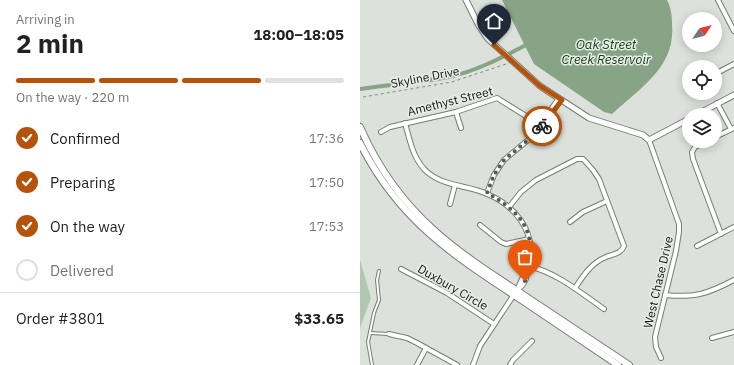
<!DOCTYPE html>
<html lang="en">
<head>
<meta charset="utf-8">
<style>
	:root { --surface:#fff; --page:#f2f2f2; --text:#202124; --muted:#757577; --line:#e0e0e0; --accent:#b45309 }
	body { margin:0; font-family:"IBM Plex Sans",sans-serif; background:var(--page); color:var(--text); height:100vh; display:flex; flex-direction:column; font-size:15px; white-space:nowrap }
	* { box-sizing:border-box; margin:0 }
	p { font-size:13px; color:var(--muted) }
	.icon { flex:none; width:22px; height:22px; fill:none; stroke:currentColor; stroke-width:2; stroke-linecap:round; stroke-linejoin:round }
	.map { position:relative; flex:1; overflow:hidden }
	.panel { display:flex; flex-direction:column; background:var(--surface); width:360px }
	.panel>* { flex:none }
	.needle { width:26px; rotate:55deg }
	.controls { position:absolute; left:322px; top:12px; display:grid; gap:8px }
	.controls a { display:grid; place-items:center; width:40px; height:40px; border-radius:50%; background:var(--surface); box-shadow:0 2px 10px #0003; font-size:20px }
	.pin { position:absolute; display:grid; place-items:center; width:34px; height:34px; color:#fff; margin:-41px -17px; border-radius:50% 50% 50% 0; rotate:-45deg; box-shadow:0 0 4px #0007 }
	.pin .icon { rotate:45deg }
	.courier { position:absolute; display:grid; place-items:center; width:40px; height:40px; margin:-20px; border:3px solid #b45309; border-radius:50%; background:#fff; color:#222; box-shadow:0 1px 5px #0007 }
	.overview em { font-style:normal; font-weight:700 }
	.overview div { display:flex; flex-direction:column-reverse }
	.overview { display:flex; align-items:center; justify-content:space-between; height:68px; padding:0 16px }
	h1 { font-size:26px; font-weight:700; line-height:30px }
	.bar { display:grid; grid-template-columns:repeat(4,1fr); gap:6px 4px; align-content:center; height:48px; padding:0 16px }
	.bar i { height:5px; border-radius:3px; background:var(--line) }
	.bar .on { background:var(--accent) }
	.bar p { grid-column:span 4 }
	.line { display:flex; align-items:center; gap:10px; padding:0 16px; border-top:1px solid var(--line) }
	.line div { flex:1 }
	ol { padding:0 16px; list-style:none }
	li { display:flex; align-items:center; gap:12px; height:44px }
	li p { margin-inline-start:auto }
	li .icon { padding:4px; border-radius:50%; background:var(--accent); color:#fff; stroke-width:4 }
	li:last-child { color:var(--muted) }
	li i { width:22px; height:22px; border:2px solid var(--line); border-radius:50% }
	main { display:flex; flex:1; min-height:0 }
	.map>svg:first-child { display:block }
</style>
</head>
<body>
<main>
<section class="panel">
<div class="overview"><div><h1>2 min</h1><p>Arriving in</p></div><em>18:00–18:05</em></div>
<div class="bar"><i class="on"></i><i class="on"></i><i class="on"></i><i></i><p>On the way · 220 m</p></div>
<ol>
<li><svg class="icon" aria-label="check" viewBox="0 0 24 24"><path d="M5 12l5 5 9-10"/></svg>Confirmed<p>17:36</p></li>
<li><svg class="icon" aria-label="check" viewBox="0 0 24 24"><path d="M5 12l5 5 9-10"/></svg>Preparing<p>17:50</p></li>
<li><svg class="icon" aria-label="check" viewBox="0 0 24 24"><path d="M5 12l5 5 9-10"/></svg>On the way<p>17:53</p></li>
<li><i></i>Delivered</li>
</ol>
<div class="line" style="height:52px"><div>Order #3801</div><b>$33.65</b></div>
</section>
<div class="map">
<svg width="374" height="365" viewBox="0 0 374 365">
	<rect width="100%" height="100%" fill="#dce1dc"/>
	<path fill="#b2c7b1" d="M0,260L11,298L0,328Z"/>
	<path fill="#88a487" d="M142,0H307C311,8 312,15 312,24C316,67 280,88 252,114L244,112L174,64Z"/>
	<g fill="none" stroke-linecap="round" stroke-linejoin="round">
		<path stroke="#88a487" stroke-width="4" d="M0,89C29,84 59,83 88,77C115,72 145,56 170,43"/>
		<g stroke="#787c77" stroke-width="4">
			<g id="service">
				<path d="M10,333L29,334"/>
				<path d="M12,365L8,342L14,313L19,300L17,280L19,271"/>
			</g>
		</g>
		<g stroke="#787c77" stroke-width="6">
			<g id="minor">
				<path d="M358,0L374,31"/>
				<path d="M355,74L374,64"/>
				<path d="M357,103L371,129"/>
				<path d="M96,112L101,128"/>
				<path d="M191,112L192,108L199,98"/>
				<path d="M45,123C50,141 53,159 67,172C85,187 108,185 127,194C154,205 176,231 169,260C167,272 168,283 157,290"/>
				<path d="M21,132L30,127L96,112L137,98L182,126"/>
				<path d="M355,137L374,128"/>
				<path d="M289,140L319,224V232L316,251L295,337L296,347L301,358"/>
				<path d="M347,141L335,147L332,152L333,159L361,234"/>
				<path d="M127,193L134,175L144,160L173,136L182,126L201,100"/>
				<path d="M90,204L95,185"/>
				<path d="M149,207L161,192L176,180L217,159H223L233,170L239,179L264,246C261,254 253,254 246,257C231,263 223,276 215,288"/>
				<path d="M210,222L223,212L247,201"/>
				<path d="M120,225L141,242L146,244L169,239"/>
				<path d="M337,246L374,227"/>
				<path d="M168,266C196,272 221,293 244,309"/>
				<path d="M41,269L87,293L134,324"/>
				<path d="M305,295C335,298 347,294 374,280"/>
				<path d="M29,334L47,338L57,343L97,365"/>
				<path d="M352,338L374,332"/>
				<path d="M57,365L66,348"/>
				<path d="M113,365L120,346L157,290L167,268"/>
				<path d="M150,365L153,360L172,341"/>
			</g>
		</g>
		<g stroke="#787c77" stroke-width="7">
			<g id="tertiary">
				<path d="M106,0L118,24L128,39L180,86L229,118L283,135L289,140L329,119"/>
				<path d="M336,115L374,95"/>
			</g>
		</g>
		<g stroke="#787c77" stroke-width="8">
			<g id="primary">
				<path d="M0,127C18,168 43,203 76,232C103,256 135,276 165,296C200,319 234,342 269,365"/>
				<path d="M0,143C38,219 91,254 160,299C193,321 225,343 258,365"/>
			</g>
		</g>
		<path stroke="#888b88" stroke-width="1" stroke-dasharray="3 3" stroke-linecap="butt" d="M3,97L92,82L149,63"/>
		<use href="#service" stroke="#fff" stroke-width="2"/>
		<use href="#minor" stroke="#fff" stroke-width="4"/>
		<use href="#tertiary" stroke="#fff" stroke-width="5"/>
		<use href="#primary" stroke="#fff" stroke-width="6"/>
	</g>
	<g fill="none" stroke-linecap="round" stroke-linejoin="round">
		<path stroke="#585a58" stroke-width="4" stroke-dasharray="0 7.2" d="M165,281C168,275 167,270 169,263C176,228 156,209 127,193L134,175L144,160L173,136L182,126"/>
		<path stroke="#b45309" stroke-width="5" d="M134,45L180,86L202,100L182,126"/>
	</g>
	<g text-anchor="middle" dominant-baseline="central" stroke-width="3" stroke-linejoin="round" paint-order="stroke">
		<g font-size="12" fill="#111211" stroke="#e9eee9">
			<text transform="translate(65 77) rotate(-11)">Skyline Drive</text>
			<text transform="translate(90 101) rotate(-14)">Amethyst Street</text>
			<text transform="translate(298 282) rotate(-77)">West Chase Drive</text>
			<text transform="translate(93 287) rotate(30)">Duxbury Circle</text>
		</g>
		<g font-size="13" font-style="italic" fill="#0f3a11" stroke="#e9eee9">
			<text x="246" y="44">Oak Street<tspan x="246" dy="15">Creek Reservoir</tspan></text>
		</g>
	</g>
</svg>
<div class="controls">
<a><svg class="needle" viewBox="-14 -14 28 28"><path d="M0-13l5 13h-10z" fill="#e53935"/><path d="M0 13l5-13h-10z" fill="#757577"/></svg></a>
<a><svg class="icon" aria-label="locate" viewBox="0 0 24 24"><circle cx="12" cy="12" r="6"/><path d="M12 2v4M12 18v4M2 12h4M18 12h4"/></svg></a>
<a><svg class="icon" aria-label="layers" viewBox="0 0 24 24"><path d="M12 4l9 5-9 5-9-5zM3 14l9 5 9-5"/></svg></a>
</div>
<div class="pin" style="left:165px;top:281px;background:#ea580c"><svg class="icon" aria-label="bag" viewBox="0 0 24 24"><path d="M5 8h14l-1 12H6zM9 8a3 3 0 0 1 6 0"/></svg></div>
<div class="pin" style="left:134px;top:45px;background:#1f2937"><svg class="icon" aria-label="home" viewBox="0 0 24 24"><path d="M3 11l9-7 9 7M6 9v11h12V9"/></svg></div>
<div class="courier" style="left:182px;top:126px"><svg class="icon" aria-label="bike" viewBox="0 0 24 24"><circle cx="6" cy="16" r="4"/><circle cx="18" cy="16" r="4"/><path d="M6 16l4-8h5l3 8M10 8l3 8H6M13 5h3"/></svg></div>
</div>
</main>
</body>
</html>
